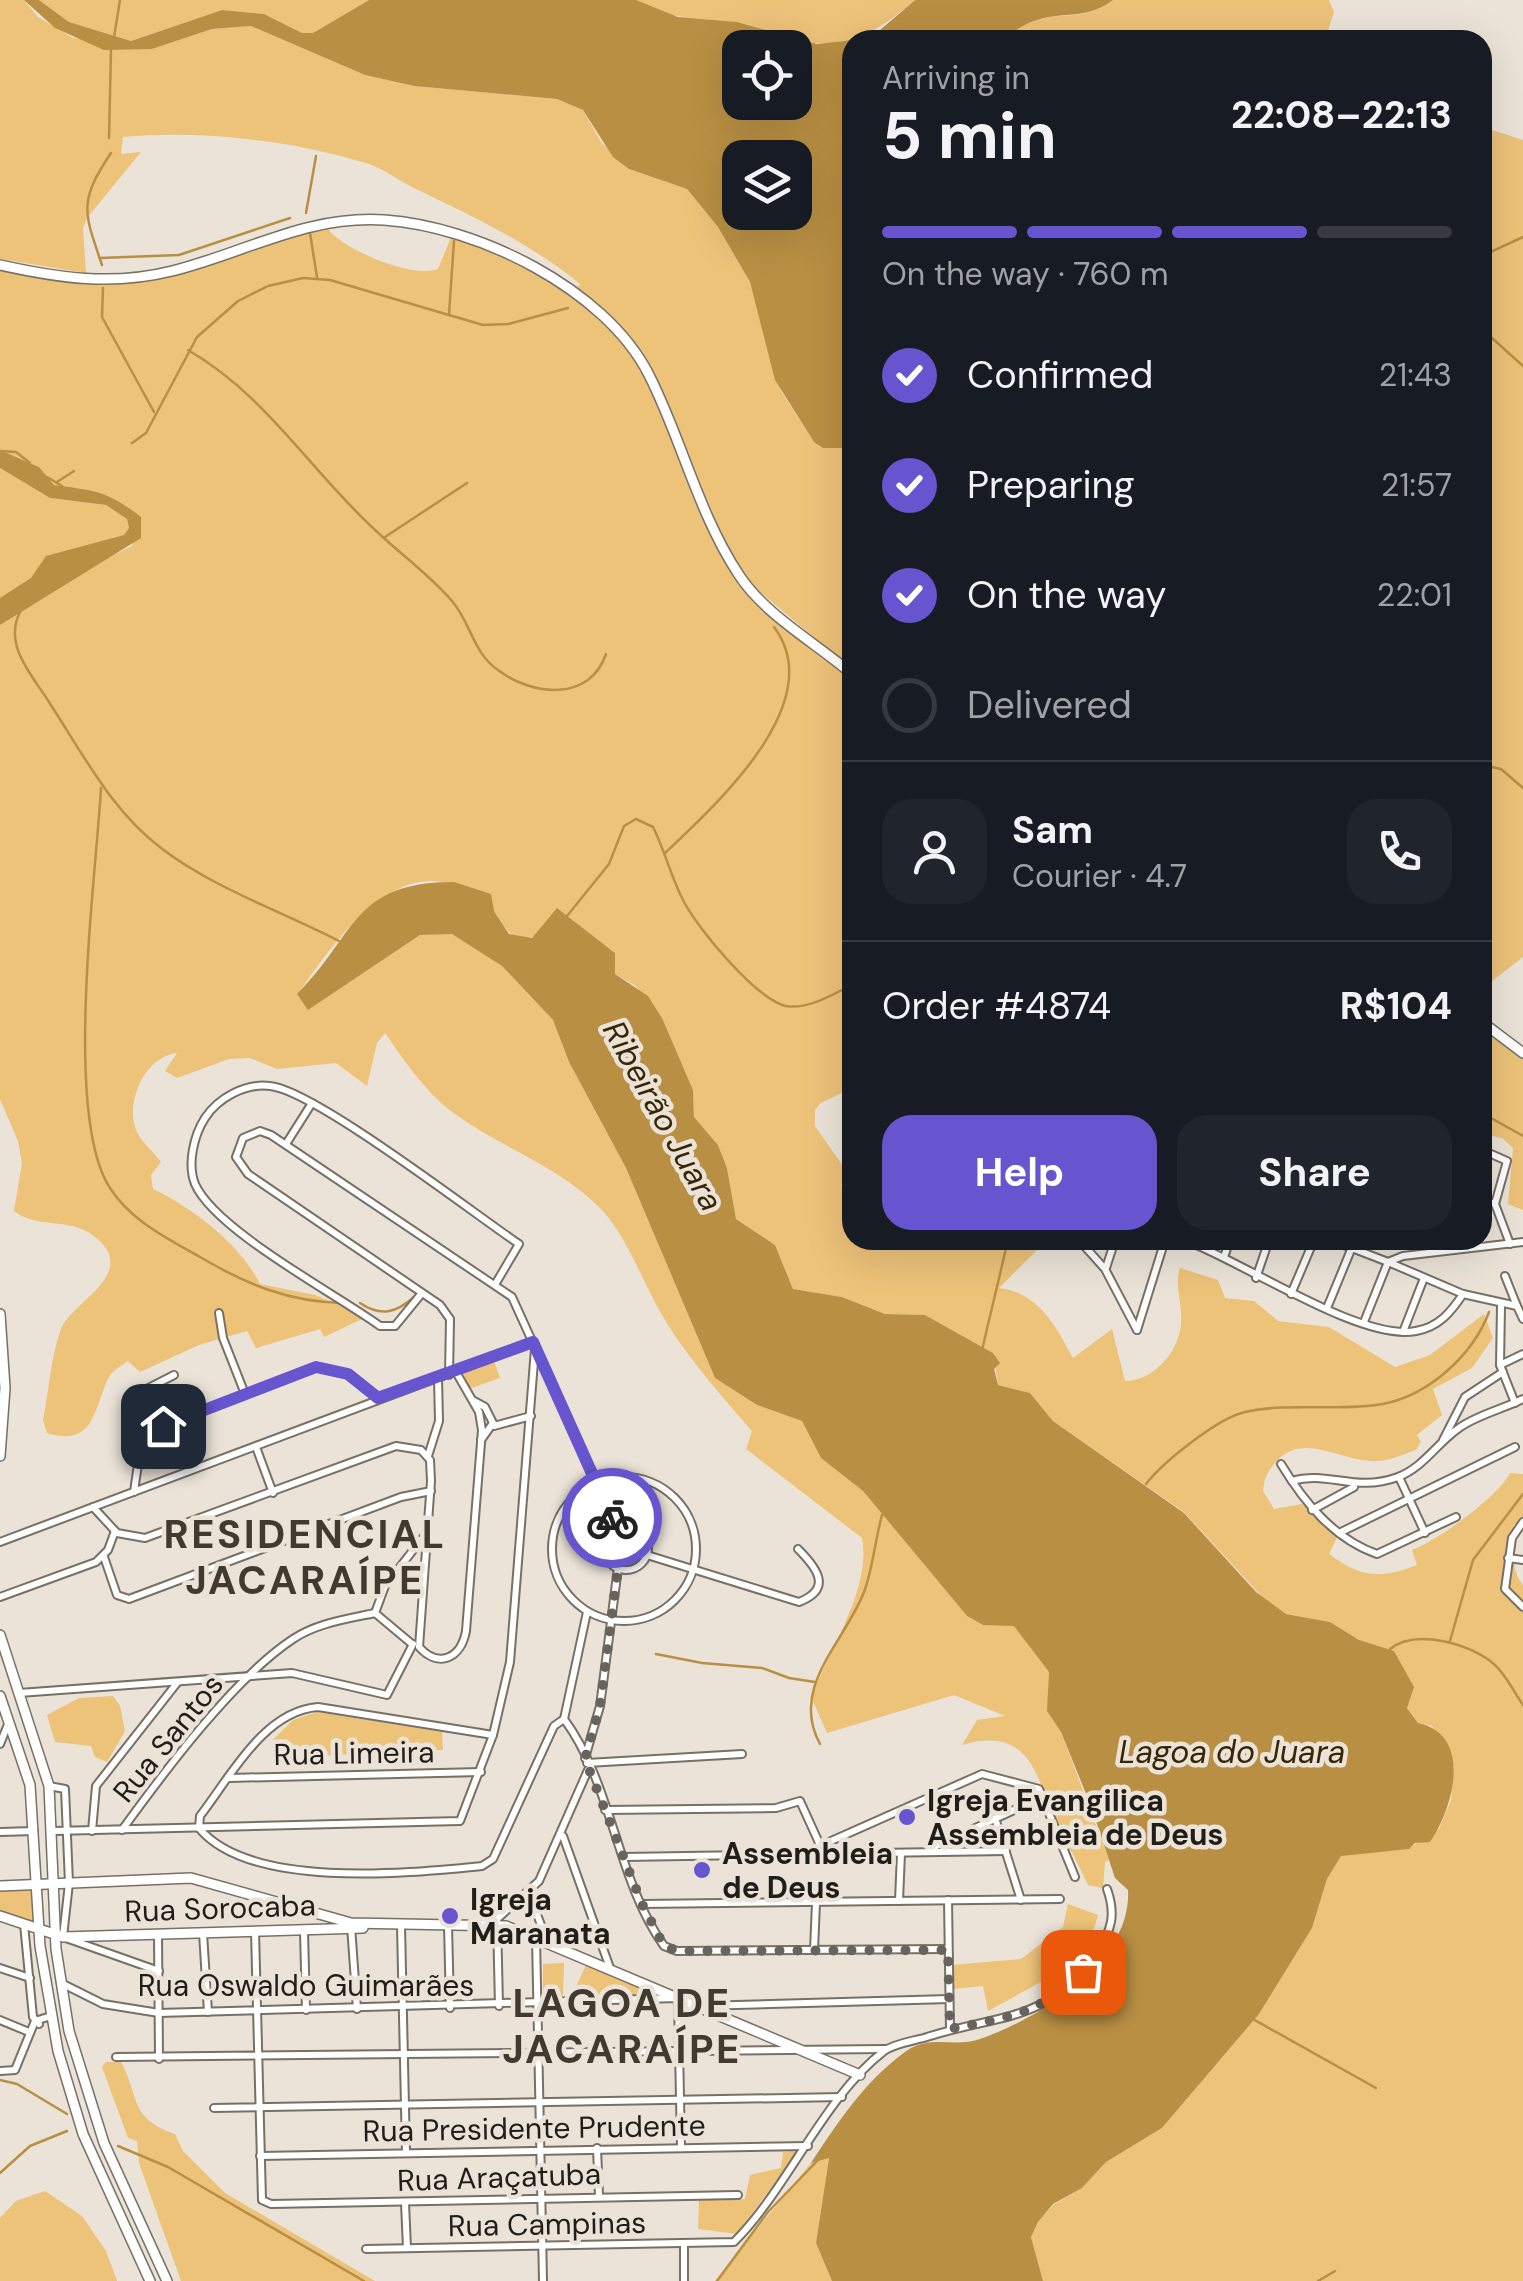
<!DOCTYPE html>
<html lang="en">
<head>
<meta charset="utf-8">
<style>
	:root { --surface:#171b24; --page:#20242c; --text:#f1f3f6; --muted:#9ea1a6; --line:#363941; --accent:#6655ce }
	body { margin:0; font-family:"DM Sans",sans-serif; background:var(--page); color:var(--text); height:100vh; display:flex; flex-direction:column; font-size:38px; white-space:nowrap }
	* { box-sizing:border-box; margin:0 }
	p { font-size:32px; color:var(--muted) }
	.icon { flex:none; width:55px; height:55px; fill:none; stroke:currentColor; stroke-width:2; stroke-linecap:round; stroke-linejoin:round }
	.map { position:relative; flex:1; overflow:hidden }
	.side { position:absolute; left:842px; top:30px; width:650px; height:1220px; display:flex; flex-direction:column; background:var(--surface); border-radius:30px; box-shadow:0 10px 40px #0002 }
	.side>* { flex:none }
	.buttons { position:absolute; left:722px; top:30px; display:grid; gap:20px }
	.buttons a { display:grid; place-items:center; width:90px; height:90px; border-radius:20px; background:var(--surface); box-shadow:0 10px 40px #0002; font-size:50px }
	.pin { position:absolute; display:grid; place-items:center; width:85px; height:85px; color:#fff; margin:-42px; border-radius:20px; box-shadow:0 5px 15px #0006 }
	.courier { position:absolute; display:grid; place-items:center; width:100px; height:100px; margin:-50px; border:8px solid #6655ce; border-radius:50%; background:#fff; color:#222; box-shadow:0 2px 12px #0007 }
	.overview em { font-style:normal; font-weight:700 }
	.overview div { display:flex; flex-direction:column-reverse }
	.overview { display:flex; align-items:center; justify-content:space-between; height:170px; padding:0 40px }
	h1 { font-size:65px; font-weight:700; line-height:75px }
	.bar { display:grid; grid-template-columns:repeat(4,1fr); gap:15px 10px; align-content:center; height:120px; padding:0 40px }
	.bar i { height:12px; border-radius:8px; background:var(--line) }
	.bar .active { background:var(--accent) }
	.bar p { grid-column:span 4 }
	.line { display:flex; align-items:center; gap:25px; padding:0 40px; border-top:2px solid var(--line) }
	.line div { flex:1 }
	.round { display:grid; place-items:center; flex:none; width:105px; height:105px; border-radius:30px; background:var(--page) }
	ol { padding:0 40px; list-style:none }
	li { display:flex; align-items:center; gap:30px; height:110px }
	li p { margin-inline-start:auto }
	li .icon { padding:10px; border-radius:50%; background:var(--accent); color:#fff; stroke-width:4 }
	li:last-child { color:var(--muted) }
	li i { width:55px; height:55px; border:5px solid var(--line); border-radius:50% }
	.action { display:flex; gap:20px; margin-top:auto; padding:20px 40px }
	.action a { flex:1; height:115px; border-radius:30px; background:var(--accent); color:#fff; font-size:40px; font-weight:700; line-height:115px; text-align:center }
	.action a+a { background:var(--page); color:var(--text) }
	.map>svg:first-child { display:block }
</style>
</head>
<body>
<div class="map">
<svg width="1523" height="2281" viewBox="0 0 1523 2281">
	<rect width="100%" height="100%" fill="#ebe3d7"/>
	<g fill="#edc279">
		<path d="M0,0H24L38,17L73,38L152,49L212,29L251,26L365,75L414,86L557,99L583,110L601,142L629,169L687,189L718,227L750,282L781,391L814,442L852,448V670L752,585L732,558L652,373L575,290L580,284C530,243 472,216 414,188C398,180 383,168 366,163C290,140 203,130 123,137L121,154L141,152L87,218L83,228L86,273L0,259Z"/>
		<path d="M39,0H369L313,33H302L264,14L222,10L131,41L69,22Z"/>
		<path d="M636,0H915C874,35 842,53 787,38C769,33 753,24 734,22C701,18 664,20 636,0Z"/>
		<path d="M1113,0H1329L1334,12L1325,40H1003C1049,0 1075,29 1113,0Z"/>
		<path d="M1483,127L1523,140V957L1483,988Z"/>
		<path d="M326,226C339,249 413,279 438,269L452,235C525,255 609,310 645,377C676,436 690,503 724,560C753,609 809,644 852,680V1088L821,1103L815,1110V1126L850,1176L841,1185L852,1200V1240H928L957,1249L964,1240H1040L1038,1249L999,1288C1039,1293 1055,1325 1073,1358L1112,1329L1125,1381C1154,1381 1179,1351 1181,1324C1183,1305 1174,1285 1180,1268L1218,1280L1225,1298L1254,1301L1278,1321L1329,1327L1395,1367L1430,1355L1484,1314L1493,1338L1472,1368L1433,1389L1442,1415L1417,1435L1421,1442L1416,1450C1404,1454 1391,1460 1378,1461C1343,1464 1303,1429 1275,1463C1267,1472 1264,1479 1263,1491L1274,1509L1302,1504L1339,1533L1329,1554C1361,1578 1381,1579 1417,1565L1412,1550C1437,1541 1499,1496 1510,1473L1523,1474V1517L1513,1526C1519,1546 1507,1566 1523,1585V2281H1043L1031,2237L1038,2222L1053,2205L1082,2188L1106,2162L1162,2128L1259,2014L1312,1928L1327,1879L1341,1855L1408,1849L1439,1829L1451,1800L1454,1767L1432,1726L1418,1723L1359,1640L1330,1622L1286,1614L1265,1600L1184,1512L1053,1421L1030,1393L998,1385L993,1353L925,1315L885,1314L842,1297L793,1289L775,1245L736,1219L727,1168L718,1145L694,1117L693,1090L663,1020L636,986L615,974L614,952L558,909C549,919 541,939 525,938C506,938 504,922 493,910C413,834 347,924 302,988L308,1010L420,935L452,933L502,966L553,1020L569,1062L626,1168L715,1378L757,1405L802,1421L821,1458L863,1491L967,1616L983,1625H1014L1049,1672L1048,1711L1061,1732L1109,1860L1105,1862L1103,1888L1088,1885L1072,1852L1061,1843C1039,1787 1037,1723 962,1745L977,1720L1005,1716L954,1695L827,1733L811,1697C829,1651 872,1587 862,1538L746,1449L752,1431C719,1393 684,1354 659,1310C641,1277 627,1238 602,1210C561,1167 502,1148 455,1114C425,1092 406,1063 385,1033L377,1043L367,1086L336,1063L277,1069L250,1058L229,1059L177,1078L165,1071L177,1053C145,1056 125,1102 136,1130C140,1141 154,1152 161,1162L151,1175L153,1189C193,1208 240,1244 260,1284L315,1295L357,1312L362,1319L324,1337L320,1329L256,1348L247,1331L199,1345L140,1372L128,1361C121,1366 113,1370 109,1377C94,1406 96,1448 47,1433L43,1420C49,1391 51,1356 61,1329C71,1302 142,1273 94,1236C70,1217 36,1229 14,1211L22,1163L18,1141L0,1099V625L93,565L132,546L140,517L53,485L39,467L0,450V267L121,282Z"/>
		<path d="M0,468L50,498L106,505L127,519L129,528L125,535L105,540L0,598Z"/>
		<path d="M1482,1026L1523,1057V1210L1508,1204L1513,1148L1502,1138L1483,1134Z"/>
		<path d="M494,1361L500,1378L469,1389L463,1372Z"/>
		<circle cx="626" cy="1548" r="19"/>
		<path d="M113,1696L120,1706L125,1731L107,1762L95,1757L91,1746L55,1742L47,1715L79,1698Z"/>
		<path d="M317,1712L442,1732L443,1750L276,1758L273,1740L293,1720Z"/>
		<path d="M993,1824L1000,1845L937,1846Z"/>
		<path d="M0,1887L32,1888L33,1922L0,1912Z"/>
		<path d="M1068,1904L1098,1915C1087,1966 1029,1987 988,2011L983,1986L952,1989V1965L1021,1959L1063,1927Z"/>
		<path d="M564,1963L563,1998H543V1964Z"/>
		<path d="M587,1963L667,1998L570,1999Z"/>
		<path d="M106,2062H121C140,2096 128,2118 175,2134L183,2151L225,2193L375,2281H181L139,2163L137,2141L128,2138L102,2067Z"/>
		<path d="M798,2151L737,2234L698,2229L699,2200L745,2199L750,2175L781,2168L783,2152Z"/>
		<path d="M829,2157L816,2243L832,2281H715L811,2163Z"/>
		<path d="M45,2191L82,2216L106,2251L117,2281H0V2218L16,2201Z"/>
	</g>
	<g fill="#b98f43" fill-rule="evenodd">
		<path d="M24,0H39L69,22L131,41L222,10L264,14L302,33H313L369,0H636L678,17L737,22L817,44L845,41L879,31L915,0H1113C1076,28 1049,0 1003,40H852V448H823L814,442L775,380L750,282L718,227L687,189L629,169L613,157L583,110L557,99L414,86L365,75L251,26L212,29L152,49L104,50L55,28ZM740,48H795V102H740ZM740,158H795V212H740Z"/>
		<path d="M0,450L39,467L54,485C95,491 106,490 141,517V538L0,625V598L31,578L46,556L124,535L129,528L127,519L106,505L50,498L0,468Z"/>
		<path d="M454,882L491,894L494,911L509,934L532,938L557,908L615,953V974L648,996L663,1020L693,1090L694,1117L718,1145L727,1168L736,1219L775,1245L793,1289L842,1297L885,1314L925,1315L993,1353L1000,1363L994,1369L998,1385L1030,1393L1053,1421L1184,1513L1256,1592L1286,1614L1330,1622L1359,1640L1394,1651L1414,1687L1407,1708L1418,1723C1474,1735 1453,1809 1430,1842L1415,1843L1409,1849L1341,1856L1327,1879L1312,1928L1259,2014L1162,2128L1106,2162L1082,2188L1053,2204L1038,2222L1031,2237L1043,2281H832L816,2243L829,2158L811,2163C838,2122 865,2081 905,2052C929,2034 955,2048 980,2039C1040,2018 1132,1962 1128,1890L1115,1878L1091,1806L1061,1732L1047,1711L1049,1672L1014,1626L983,1625L967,1616L863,1491L821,1458L802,1421L757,1405L715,1378L626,1168L569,1062L553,1020L502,966L452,934L420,935L308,1010L297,994C357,934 352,882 454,882Z"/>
	</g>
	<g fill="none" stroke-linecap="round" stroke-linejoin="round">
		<g stroke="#b98f43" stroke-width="2.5">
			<path d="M114,37L120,0"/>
			<path d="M109,138L111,50"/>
			<path d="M306,213L316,156"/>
			<path d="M310,233L317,277"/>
			<path d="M1482,256L1523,237"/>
			<path d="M100,258L179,255L290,218"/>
			<path d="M102,265C84,212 78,202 111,153"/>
			<path d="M103,288L102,317L154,412"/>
			<path d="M449,314L454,241"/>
			<path d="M1482,329L1523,366"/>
			<path d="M188,350C266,395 309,469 374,529C399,553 430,575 452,601C471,623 473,653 498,670C532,696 590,702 606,654"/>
			<path d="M132,443L146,433L197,337L238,301L268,286L303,278L330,280L483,325L508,324L568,308"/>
			<path d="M0,451L16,452L30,463"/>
			<path d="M47,477L62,486"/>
			<path d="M57,482L74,471"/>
			<path d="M385,537L467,483"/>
			<path d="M20,612C3,645 32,675 49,702C83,754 111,810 161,848C213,888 281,911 339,941"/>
			<path d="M1482,765L1501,769L1523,788"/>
			<path d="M101,788C96,878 63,1116 110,1188C131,1221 167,1238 200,1257C246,1284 288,1302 343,1303"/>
			<path d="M665,853C713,807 831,703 774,627"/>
			<path d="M567,916L609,864L624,826L636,819L653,827C665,851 671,877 683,900C697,928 756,999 786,1006C808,1010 833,994 852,985"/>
			<path d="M1482,1113L1523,1136"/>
			<path d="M360,1303C381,1317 396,1313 414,1297"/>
			<path d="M982,1350L1008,1240"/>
			<path d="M1146,1484C1163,1462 1218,1418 1245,1412C1290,1402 1338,1412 1383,1404C1429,1395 1473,1355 1489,1312"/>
			<path d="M1450,1641L1473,1560L1523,1494"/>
			<path d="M1390,1649C1416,1628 1472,1644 1495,1665C1506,1675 1514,1692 1523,1705"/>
			<path d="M656,1654L702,1663L762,1668L789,1678L815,1682"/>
			<path d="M820,1744C789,1687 845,1642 864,1592C873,1568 875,1540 882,1515"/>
			<path d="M1251,2018L1376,2088"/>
			<path d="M0,2080L17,2084L67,2114"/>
			<path d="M118,2146L168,2167L364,2281"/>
			<path d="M0,2173L30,2146L67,2131"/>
			<path d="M717,2281L768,2212L818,2160"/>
			<path d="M1318,2281L1335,2271"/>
		</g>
		<g stroke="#777065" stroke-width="10">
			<g id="street">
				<path d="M852,1116L849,1122L852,1137"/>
				<path d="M286,1144L312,1103"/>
				<path d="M1482,1150L1507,1161L1495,1204L1510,1244"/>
				<path d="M1482,1199L1495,1204"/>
				<path d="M1079,1240L1105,1269L1137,1330"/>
				<path d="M1184,1240C1239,1259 1360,1342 1416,1331C1439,1327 1451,1312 1463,1294"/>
				<path d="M1331,1240L1388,1262L1403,1256L1523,1242"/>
				<path d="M1456,1240L1474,1247"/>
				<path d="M1224,1257L1230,1240"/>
				<path d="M1106,1268L1115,1240"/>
				<path d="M1505,1276L1517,1306"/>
				<path d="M1256,1278L1269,1240"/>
				<path d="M422,1293L395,1326H380C336,1294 215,1230 195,1184C187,1164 194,1135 205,1118C218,1098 245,1083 270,1086C314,1090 473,1213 519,1244L496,1283"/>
				<path d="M1291,1294L1314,1240"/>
				<path d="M1501,1306L1500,1365L1515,1403"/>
				<path d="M1327,1308L1355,1240"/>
				<path d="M219,1313L223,1338L245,1394"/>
				<path d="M1364,1322L1388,1262L1463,1294L1517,1306L1523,1319"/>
				<path d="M1137,1330L1165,1240"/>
				<path d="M1403,1332L1424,1278"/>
				<path d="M1500,1365L1523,1354"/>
				<path d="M449,1375L450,1319L440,1305L248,1174L236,1157L243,1138L260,1131L271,1135L512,1297L617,1528"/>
				<path d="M474,1401L485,1407L493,1423L481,1440"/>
				<path d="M494,1426L531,1416"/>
				<path d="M155,1430L129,1398L174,1375"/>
				<path d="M1443,1440L1465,1397L1503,1372"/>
				<path d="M256,1447L273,1493"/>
				<path d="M428,1456L439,1421L438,1379"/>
				<path d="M1281,1464C1304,1502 1334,1539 1377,1554L1456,1517"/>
				<circle cx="624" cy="1549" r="72"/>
				<path d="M1399,1477L1425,1533"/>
				<path d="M1292,1481C1328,1470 1354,1493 1398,1477C1424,1467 1437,1443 1459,1428C1477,1415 1503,1409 1523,1399"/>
				<path d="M134,1492C138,1465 138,1441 163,1426L316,1367L348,1374L378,1398"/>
				<path d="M93,1507L117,1533L145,1538L396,1446L421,1450L430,1460L431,1481L419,1647C439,1669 461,1658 466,1631L482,1430L479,1412L456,1372"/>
				<path d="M1312,1510L1354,1487"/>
				<path d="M1523,1522L1512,1538L1505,1589L1523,1607"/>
				<circle cx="626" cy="1548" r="22"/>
				<path d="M1339,1533L1515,1447"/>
				<path d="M0,1542L533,1342"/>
				<path d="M647,1555L799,1602C833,1589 817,1568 798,1549"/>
				<path d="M104,1557L117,1595L129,1599L401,1497L431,1491"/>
				<path d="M1508,1558L1523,1560"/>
				<path d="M0,1597L96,1562L108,1550L115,1531"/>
				<path d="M375,1613L385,1586L425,1535"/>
				<path d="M375,1613L412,1644"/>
				<path d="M19,1693L292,1673L387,1695L413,1644"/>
				<path d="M564,1719L587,1612"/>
				<path d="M0,1744L9,1722"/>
				<path d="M585,1758L600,1706L618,1568"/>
				<path d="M587,1763L742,1754"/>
				<path d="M229,1778L481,1772"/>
				<path d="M49,1786L65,1789L69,1883L63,1937L159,1971"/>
				<path d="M605,1810L776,1808L800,1801L820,1845"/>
				<path d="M995,1818L1021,1900"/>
				<path d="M199,1828C250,1890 410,1873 482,1866L493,1859L554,1726L564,1719C613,1785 616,1879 664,1946L677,1951L948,1949"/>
				<path d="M199,1828L200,1816C231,1776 264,1711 318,1707L493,1735"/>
				<path d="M122,1830C164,1772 234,1678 293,1639C317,1623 347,1619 375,1613"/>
				<path d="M54,1831L460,1821L493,1735L510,1662L535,1349"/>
				<path d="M92,1831L96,1786L177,1683"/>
				<path d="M0,1832L34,1831"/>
				<path d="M563,1836L610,1968"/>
				<path d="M930,1849L1042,1797"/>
				<path d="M804,1853L982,1774L1039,1789L1075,1877"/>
				<path d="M623,1857L1006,1851"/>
				<path d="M529,1893L547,1941"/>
				<path d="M948,1900L950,2029"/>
				<path d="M899,1901L901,1853"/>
				<path d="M642,1904L1060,1899"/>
				<path d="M24,1924L33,2017L39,2024"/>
				<path d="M448,1925L450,2008"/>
				<path d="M351,1926L357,2009"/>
				<path d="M401,1926L406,2152"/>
				<path d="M255,1931L262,2200L271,2204L738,2195"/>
				<path d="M304,1931L306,2010"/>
				<path d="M203,1933L208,2012"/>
				<path d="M158,1935L159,2059"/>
				<path d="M536,1937L543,2281"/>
				<path d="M814,1950L816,1903"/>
				<path d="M0,1968L30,1978"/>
				<path d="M61,1983L103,2004L159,2013L678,1998L681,2148"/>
				<path d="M499,2006L497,1919L539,1881L588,1770"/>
				<path d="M700,2006L949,1999"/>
				<path d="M0,2020L29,2032"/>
				<path d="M116,2057L885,2049"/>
				<path d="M0,2071L15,2070L35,2021L51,2016"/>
				<path d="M214,2108L842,2097"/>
				<path d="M597,2148L599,2196"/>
				<path d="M260,2156L808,2146"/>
				<path d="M405,2203L407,2248"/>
				<path d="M366,2249L734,2242C789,2187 823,2098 884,2051C895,2043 914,2041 927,2037C1001,2013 1048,2024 1097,1952C1112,1930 1116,1914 1107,1889"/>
				<path d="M684,2281V2244"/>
			</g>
		</g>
		<g stroke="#777065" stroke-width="12">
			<g id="secondary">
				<path d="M0,265C59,278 112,286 172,271C245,253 306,215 384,220C476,226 605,288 649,375C682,440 698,513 739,575C765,615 816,643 852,674"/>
				<path d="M1482,1022L1523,1053"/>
				<path d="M0,1314L5,1388L0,1456"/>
				<path d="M0,1635L49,1786L56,1949L69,2031L104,2143L167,2281"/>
				<path d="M0,1696L30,1785L40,1946L58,2051L83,2134L150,2281"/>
				<path d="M0,1886L191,1878L351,1923L506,1926L860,2075"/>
				<path d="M0,1916L63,1937L363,1928"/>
			</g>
		</g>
		<use href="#street" stroke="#fff" stroke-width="6"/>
		<use href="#secondary" stroke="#fff" stroke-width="9"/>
	</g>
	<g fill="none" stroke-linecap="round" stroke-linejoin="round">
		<path stroke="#68635c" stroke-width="10" stroke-dasharray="0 18" d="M612,1518L618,1528L607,1538L604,1552L618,1568L600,1706L585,1759L642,1904L664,1946L677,1951L948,1950L950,2029C1010,2017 1037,2015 1083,1972"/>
		<path stroke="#6655ce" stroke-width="12" d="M163,1426L316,1367L348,1374L378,1398L533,1342L612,1518"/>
	</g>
	<g fill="#6655ce" stroke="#ebe3d7" stroke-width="4">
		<circle cx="907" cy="1817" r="10"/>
		<circle cx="702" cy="1870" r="10"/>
		<circle cx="450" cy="1916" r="10"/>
	</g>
	<g text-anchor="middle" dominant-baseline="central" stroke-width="9" stroke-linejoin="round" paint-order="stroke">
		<g font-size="30" fill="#211e1a" stroke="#ebe3d7">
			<text transform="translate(168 1738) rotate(-51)">Rua Santos</text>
			<text transform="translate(354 1753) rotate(-1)">Rua Limeira</text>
			<text transform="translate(220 1908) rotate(-2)">Rua Sorocaba</text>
			<text x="306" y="1985">Rua Oswaldo Guimarães</text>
			<text transform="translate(534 2128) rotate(-1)">Rua Presidente Prudente</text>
			<text transform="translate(499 2177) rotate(-2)">Rua Araçatuba</text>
			<text transform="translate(547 2224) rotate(-1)">Rua Campinas</text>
		</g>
		<g font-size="30" font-weight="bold" fill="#211e1a" stroke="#ebe3d7" text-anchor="start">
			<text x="927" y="1800">Igreja Evangilica<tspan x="927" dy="34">Assembleia de Deus</tspan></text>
			<text x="722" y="1853">Assembleia<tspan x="722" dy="34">de Deus</tspan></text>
			<text x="470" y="1899">Igreja<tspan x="470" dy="34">Maranata</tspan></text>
		</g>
		<g font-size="32" font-style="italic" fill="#382704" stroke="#ebe3d7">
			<text transform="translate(663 1116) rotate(61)">Ribeirão Juara</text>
			<text x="1232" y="1752">Lagoa do Juara</text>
		</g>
		<g font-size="40" font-weight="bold" letter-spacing="2.5" fill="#403a30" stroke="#ebe3d7">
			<text x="305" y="1534">RESIDENCIAL<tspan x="305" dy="46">JACARAÍPE</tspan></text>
			<text x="622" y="2003">LAGOA DE<tspan x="622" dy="46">JACARAÍPE</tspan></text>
		</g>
	</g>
</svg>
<div class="buttons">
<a><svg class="icon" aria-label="locate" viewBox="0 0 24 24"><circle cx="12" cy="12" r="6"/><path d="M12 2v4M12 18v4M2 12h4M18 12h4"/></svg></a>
<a><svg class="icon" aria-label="layers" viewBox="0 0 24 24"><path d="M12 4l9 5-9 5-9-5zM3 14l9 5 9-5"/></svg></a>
</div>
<div class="pin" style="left:1083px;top:1972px;background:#ea580c"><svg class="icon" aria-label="bag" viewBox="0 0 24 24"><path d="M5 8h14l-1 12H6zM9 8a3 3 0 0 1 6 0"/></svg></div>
<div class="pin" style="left:163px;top:1426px;background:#1f2937"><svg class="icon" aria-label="home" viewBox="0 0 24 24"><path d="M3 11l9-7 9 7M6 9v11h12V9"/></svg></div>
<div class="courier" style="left:612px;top:1518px"><svg class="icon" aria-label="bike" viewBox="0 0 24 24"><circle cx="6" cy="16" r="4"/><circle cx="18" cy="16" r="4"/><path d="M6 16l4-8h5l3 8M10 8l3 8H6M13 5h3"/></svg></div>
<section class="side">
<div class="overview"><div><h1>5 min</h1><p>Arriving in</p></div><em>22:08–22:13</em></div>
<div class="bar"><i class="active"></i><i class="active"></i><i class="active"></i><i></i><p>On the way · 760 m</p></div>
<ol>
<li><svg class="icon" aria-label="check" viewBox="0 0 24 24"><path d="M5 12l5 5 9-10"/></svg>Confirmed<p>21:43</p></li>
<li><svg class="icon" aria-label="check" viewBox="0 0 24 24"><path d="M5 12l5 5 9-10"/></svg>Preparing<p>21:57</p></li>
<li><svg class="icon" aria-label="check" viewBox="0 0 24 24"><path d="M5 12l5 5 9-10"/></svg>On the way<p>22:01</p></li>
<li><i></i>Delivered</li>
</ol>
<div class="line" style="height:180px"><a class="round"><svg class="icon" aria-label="person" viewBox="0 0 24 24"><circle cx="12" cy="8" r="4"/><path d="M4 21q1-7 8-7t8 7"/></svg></a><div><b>Sam</b><p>Courier · 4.7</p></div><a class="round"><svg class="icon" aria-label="phone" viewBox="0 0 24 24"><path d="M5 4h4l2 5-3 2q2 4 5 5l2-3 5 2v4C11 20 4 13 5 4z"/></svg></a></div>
<div class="line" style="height:130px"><div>Order #4874</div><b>R$104</b></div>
<div class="action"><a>Help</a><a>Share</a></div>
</section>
</div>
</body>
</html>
